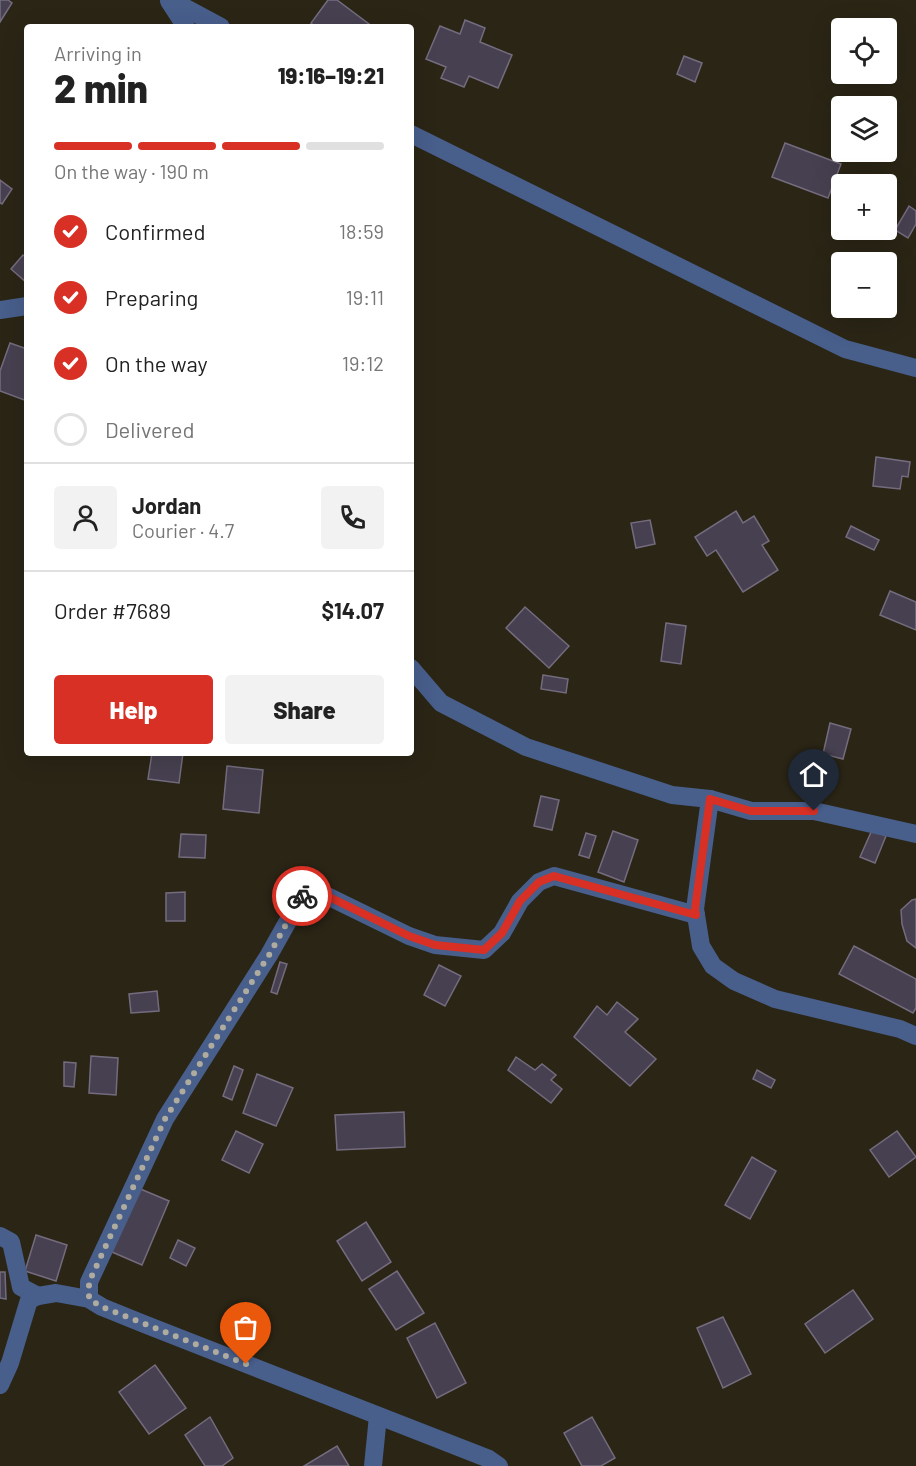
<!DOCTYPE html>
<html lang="en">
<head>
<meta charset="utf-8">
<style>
	:root { --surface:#fff; --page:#f2f2f2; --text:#222; --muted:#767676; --line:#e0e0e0; --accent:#d93025 }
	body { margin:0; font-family:Barlow,sans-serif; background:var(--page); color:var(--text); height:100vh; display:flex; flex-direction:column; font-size:22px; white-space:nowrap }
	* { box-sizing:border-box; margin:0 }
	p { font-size:20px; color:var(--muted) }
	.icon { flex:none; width:33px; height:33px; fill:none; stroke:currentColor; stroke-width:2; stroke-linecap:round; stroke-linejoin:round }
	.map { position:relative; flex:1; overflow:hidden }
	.details { position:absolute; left:24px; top:24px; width:390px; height:732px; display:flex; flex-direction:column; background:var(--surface); border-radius:6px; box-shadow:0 6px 24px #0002 }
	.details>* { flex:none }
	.buttons { position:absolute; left:831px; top:18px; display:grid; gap:12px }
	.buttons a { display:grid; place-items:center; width:66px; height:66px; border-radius:6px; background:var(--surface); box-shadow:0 6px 24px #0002; font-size:30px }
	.pin { position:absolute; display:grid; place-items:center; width:51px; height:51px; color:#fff; margin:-62px -26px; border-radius:50% 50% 50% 0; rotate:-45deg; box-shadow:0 0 6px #0007 }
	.pin .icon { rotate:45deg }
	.courier { position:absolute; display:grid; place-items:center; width:60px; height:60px; margin:-30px; border:4px solid #d93025; border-radius:50%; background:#fff; color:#222; box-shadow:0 2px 8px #0007 }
	.overview em { font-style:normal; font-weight:800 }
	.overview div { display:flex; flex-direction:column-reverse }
	.overview { display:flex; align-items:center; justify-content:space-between; height:102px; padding:0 30px }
	h1 { font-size:39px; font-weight:800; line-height:45px }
	.bar { display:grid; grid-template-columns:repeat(4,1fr); gap:9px 6px; align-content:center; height:72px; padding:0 30px }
	.bar i { height:8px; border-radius:4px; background:var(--line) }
	.bar .selected { background:var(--accent) }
	.bar p { grid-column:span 4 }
	.line { display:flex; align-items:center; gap:15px; padding:0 30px; border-top:2px solid var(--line) }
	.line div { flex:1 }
	.round { display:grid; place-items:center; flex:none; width:63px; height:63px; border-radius:6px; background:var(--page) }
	ol { padding:0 30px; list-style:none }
	li { display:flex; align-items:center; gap:18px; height:66px }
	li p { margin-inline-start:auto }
	li .icon { padding:6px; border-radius:50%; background:var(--accent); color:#fff; stroke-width:4 }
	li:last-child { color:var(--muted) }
	li i { width:33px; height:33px; border:3px solid var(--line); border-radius:50% }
	.cta { display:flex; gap:12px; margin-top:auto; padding:12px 30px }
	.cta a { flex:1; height:69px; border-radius:6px; background:var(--accent); color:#fff; font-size:24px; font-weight:800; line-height:69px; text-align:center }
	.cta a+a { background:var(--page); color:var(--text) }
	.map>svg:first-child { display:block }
</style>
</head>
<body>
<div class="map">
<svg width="916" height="1466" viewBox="0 0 916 1466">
	<rect width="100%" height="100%" fill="#2a2515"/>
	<g fill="#474050" stroke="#746c7e" stroke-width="1.5">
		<path d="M0,0H8L12,3L0,22Z"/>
		<path d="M328,0H337L373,27H316L311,23Z"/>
		<path d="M465,20L485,28L480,42L512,55L498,88L469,76L464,87L441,78L446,67L426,59L440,26L460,34Z"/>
		<path d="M684,56L702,63L695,82L677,74Z"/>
		<path d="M785,143L841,164L828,198L772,177Z"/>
		<path d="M0,180L12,189L2,204L0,203Z"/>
		<path d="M909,206L916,211V224L908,238L895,230Z"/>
		<path d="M23,255L27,258V283L11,269Z"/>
		<path d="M10,343L27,349V401L0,391V371Z"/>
		<path d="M876,457L910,462L908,477L902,476L900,489L873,486Z"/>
		<path d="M736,511L743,523L754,516L769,541L762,545L778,570L743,592L716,550L707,556L695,537Z"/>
		<path d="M650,520L655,544L636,548L631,523Z"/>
		<path d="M851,526L879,540L874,550L846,537Z"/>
		<path d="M890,591L916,602V630L880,615Z"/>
		<path d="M525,607L569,646L549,668L506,628Z"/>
		<path d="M666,623L686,626L681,664L661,661Z"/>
		<path d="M543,675L568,679L566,693L541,689Z"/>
		<path d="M830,723L851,729L843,759L823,754Z"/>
		<path d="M152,753H183L179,783L148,779Z"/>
		<path d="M227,766L263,770L259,813L223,809Z"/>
		<path d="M541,796L559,800L552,830L534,826Z"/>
		<path d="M872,830L886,836L875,863L860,857Z"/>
		<path d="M613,831L638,840L624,882L598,872Z"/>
		<path d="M586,833L596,836L589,858L579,855Z"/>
		<path d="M181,834L206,835L205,858L179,857Z"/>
		<path d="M185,892V921H166V893Z"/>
		<path d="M916,899V948L907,941L902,924L901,910L912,900Z"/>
		<path d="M854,946L916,979V1008L913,1013L839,974Z"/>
		<path d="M280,962L287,964L277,994L271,992Z"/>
		<path d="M439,965L461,976L445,1006L424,995Z"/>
		<path d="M157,991L159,1011L131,1013L129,994Z"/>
		<path d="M617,1002L638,1019L625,1032L656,1059L630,1086L574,1037L597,1006L607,1015Z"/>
		<path d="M91,1056L118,1058L116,1095L89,1093Z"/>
		<path d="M516,1057L535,1070L542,1064L556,1075L551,1080L562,1089L551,1103L508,1070Z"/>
		<path d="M64,1062L76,1063L74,1087L64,1086Z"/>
		<path d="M234,1066L243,1070L232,1100L223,1096Z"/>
		<path d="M757,1070L775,1080L771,1088L753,1079Z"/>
		<path d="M257,1074L293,1088L276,1126L243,1113Z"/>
		<path d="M404,1112L405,1147L337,1150L335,1115Z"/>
		<path d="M236,1131L263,1144L249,1173L222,1160Z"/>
		<path d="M897,1131L916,1157L889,1177L870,1150Z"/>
		<path d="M752,1157L776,1171L750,1219L725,1205Z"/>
		<path d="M138,1188L169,1201L142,1265L112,1252Z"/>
		<path d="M366,1222L391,1262L362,1281L337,1241Z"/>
		<path d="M36,1235L67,1245L56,1281L25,1271Z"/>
		<path d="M178,1240L195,1248L186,1266L170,1258Z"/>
		<path d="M397,1271L424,1313L396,1330L369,1289Z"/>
		<path d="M0,1272H5L6,1299L0,1298Z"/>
		<path d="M853,1290L873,1319L825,1353L805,1324Z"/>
		<path d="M723,1317L751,1374L723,1388L697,1328Z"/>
		<path d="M435,1323L466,1383L437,1398L407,1338Z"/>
		<path d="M155,1365L186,1408L149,1434L119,1392Z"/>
		<path d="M210,1417L233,1458L222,1466H205L185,1435Z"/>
		<path d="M592,1417L615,1458L601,1466H582L564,1433Z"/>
		<path d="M337,1446L349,1466H304Z"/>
	</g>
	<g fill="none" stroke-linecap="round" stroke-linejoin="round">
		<g stroke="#485e8b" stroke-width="18">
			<path d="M171,0L221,27"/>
			<path d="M169,1L186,27"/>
			<path d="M411,134L845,349L916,368"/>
			<path d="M0,310L27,306"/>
			<path d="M411,668L441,703L526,747L672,795L710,799L751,811H814L916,834"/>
			<path d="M710,799L695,909L701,946L713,966L734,981L775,999L900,1029L916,1036"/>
			<path d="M0,1236L11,1242L21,1287L38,1296"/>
			<path d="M89,1299V1282L165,1119L269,955L302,896L315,890L409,936L435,945L484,950L502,933L520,901L539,882L554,876L696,915"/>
			<path d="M0,1385L10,1363L29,1300L38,1296L56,1293L89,1299L102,1307L144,1324L489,1459L499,1466"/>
			<path d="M373,1466L378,1416"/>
		</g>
	</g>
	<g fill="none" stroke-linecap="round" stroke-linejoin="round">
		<path stroke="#afac9f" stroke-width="6" stroke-dasharray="0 10.8" d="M246,1364L102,1307L89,1299V1282L165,1119L269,955L302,896"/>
		<path stroke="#d93025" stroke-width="8" d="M302,896L315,890L409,936L435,945L484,950L502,933L520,901L539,882L554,876L696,915L695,909L710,799L751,811H814"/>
	</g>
</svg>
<div class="buttons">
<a><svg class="icon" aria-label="locate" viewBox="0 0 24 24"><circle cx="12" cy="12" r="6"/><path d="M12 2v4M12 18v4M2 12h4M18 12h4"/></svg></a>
<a><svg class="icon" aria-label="layers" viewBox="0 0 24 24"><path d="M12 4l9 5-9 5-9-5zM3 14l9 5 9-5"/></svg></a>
<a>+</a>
<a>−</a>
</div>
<div class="pin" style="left:246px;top:1364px;background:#ea580c"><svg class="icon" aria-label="bag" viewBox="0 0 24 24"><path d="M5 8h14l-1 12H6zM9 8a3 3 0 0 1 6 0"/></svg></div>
<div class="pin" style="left:814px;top:811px;background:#1f2937"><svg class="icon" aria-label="home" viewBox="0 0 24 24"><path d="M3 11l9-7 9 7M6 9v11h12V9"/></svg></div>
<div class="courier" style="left:302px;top:896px"><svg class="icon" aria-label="bike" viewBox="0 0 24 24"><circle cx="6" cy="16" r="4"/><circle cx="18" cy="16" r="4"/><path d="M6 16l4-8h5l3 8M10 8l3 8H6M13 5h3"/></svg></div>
<section class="details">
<div class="overview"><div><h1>2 min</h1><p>Arriving in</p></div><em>19:16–19:21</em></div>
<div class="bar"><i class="selected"></i><i class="selected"></i><i class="selected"></i><i></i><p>On the way · 190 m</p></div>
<ol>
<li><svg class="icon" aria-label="check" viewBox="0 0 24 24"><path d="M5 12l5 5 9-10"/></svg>Confirmed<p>18:59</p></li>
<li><svg class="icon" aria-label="check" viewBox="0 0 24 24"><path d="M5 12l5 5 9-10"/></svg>Preparing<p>19:11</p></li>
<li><svg class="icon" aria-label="check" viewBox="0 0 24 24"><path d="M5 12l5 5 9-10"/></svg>On the way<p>19:12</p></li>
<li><i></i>Delivered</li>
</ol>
<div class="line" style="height:108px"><a class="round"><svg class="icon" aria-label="person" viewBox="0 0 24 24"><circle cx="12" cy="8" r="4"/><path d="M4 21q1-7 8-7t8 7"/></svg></a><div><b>Jordan</b><p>Courier · 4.7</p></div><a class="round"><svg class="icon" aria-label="phone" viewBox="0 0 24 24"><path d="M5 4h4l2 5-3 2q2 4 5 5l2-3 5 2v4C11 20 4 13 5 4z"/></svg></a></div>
<div class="line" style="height:78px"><div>Order #7689</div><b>$14.07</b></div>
<div class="cta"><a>Help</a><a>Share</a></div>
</section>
</div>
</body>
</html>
